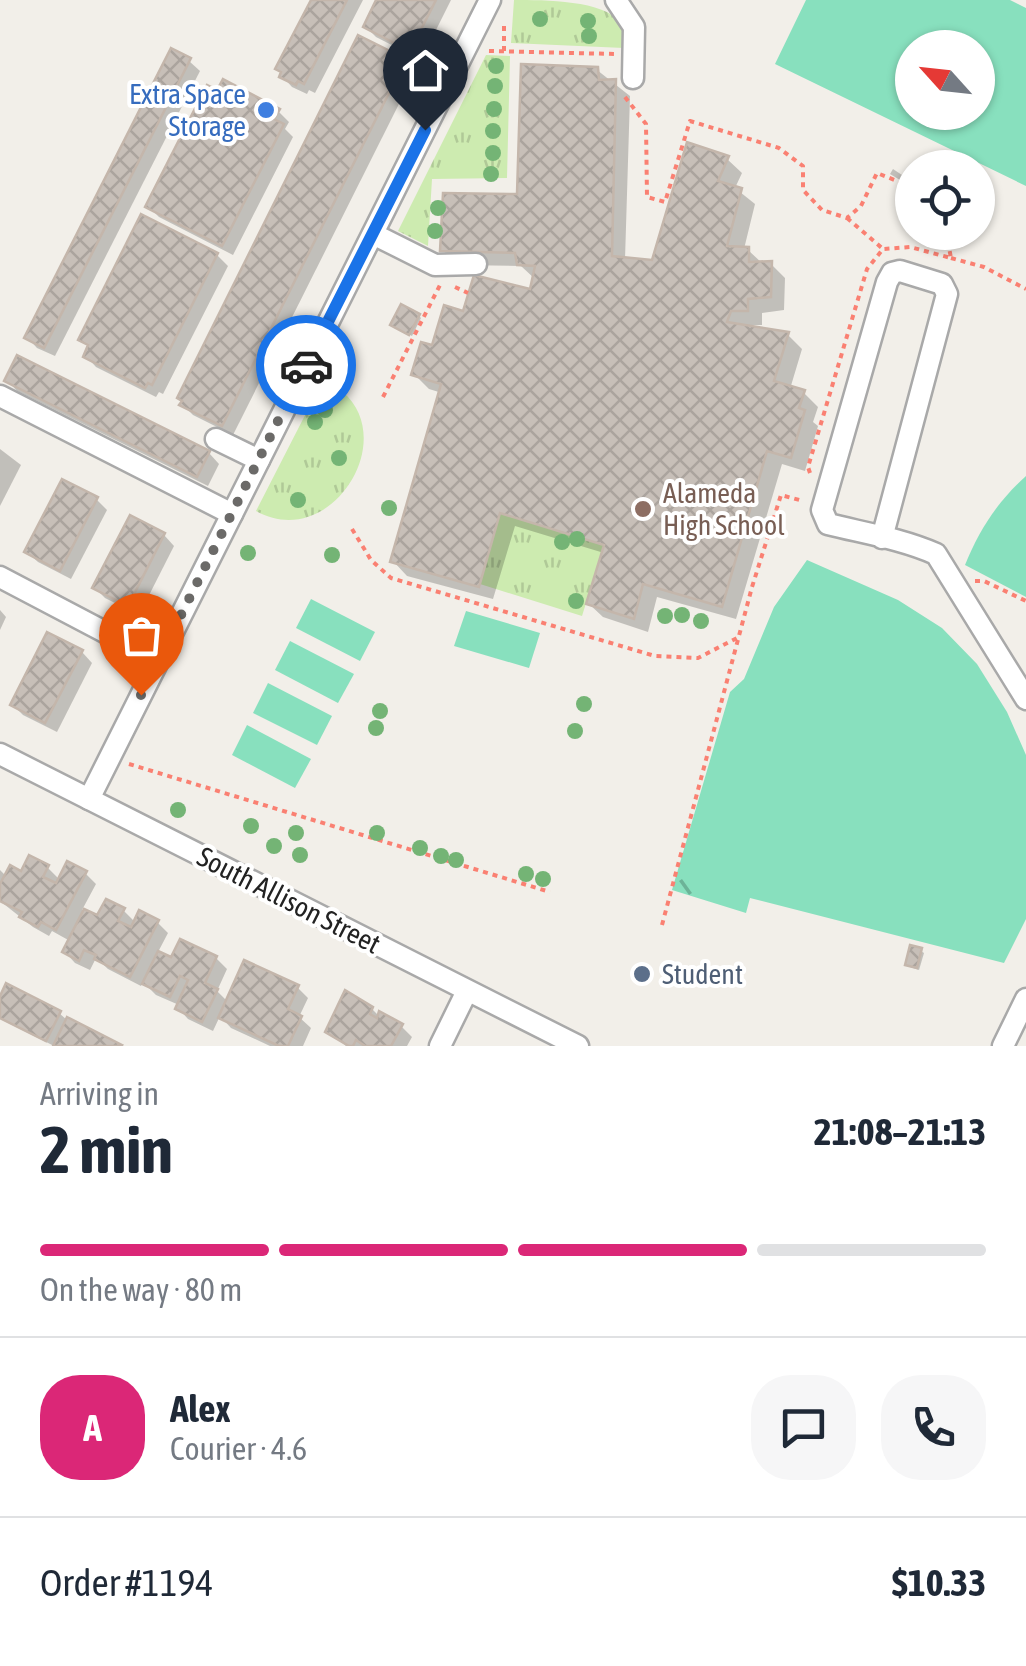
<!DOCTYPE html>
<html lang="en">
<head>
<meta charset="utf-8">
<style>
	:root { --surface:#fff; --page:#f6f6f7; --text:#1f2937; --muted:#747a83; --line:#e0e1e3; --accent:#db2777 }
	body { margin:0; font-family:"Asap Condensed",sans-serif; background:var(--page); color:var(--text); height:100vh; display:flex; flex-direction:column; font-size:38px; white-space:nowrap }
	* { box-sizing:border-box; margin:0 }
	p { font-size:32px; color:var(--muted) }
	.icon { flex:none; width:55px; height:55px; fill:none; stroke:currentColor; stroke-width:2; stroke-linecap:round; stroke-linejoin:round }
	.map { position:relative; height:1046px; overflow:hidden }
	.details { display:flex; flex-direction:column; background:var(--surface); flex:1 }
	.details>* { flex:none }
	.needle { width:65px; rotate:297deg }
	.fabs { position:absolute; left:895px; top:30px; display:grid; gap:20px }
	.fabs a { display:grid; place-items:center; width:100px; height:100px; border-radius:50%; background:var(--surface); box-shadow:0 2px 8px #0004; font-size:50px }
	.pin { position:absolute; display:grid; place-items:center; width:85px; height:85px; color:#fff; margin:-102px -42px; border-radius:50% 50% 50% 0; rotate:-45deg; box-shadow:0 0 10px #0007 }
	.pin .icon { rotate:45deg }
	.courier { position:absolute; display:grid; place-items:center; width:100px; height:100px; margin:-50px; border:8px solid #1a73e8; border-radius:50%; background:#fff; color:#222; box-shadow:0 2px 12px #0007 }
	.overview em { font-style:normal; font-weight:700 }
	.overview div { display:flex; flex-direction:column-reverse }
	.overview { display:flex; align-items:center; justify-content:space-between; height:170px; padding:0 40px }
	h1 { font-size:65px; font-weight:700; line-height:75px }
	.bar { display:grid; grid-template-columns:repeat(4,1fr); gap:15px 10px; align-content:center; height:120px; padding:0 40px }
	.bar i { height:12px; border-radius:8px; background:var(--line) }
	.bar .active { background:var(--accent) }
	.bar p { grid-column:span 4 }
	.line { display:flex; align-items:center; gap:25px; padding:0 40px; border-top:2px solid var(--line) }
	.line div { flex:1 }
	.round { display:grid; place-items:center; flex:none; width:105px; height:105px; border-radius:40px; background:var(--page) }
	.map>svg:first-child { display:block }
</style>
</head>
<body>
<div class="map">
<svg width="1026" height="1046" viewBox="0 0 1026 1046">
	<defs>
		<pattern id="grass-tufts" width="24" height="20" patternUnits="userSpaceOnUse" patternTransform="scale(2.5)"><rect width="24" height="20" fill="#cdebb0"/><path d="M3 7l-1-3M5 7V3M7 7l1-3M15 17l-1-3M17 17v-4M19 17l1-3" fill="none" stroke="#b0c997"/></pattern>
		<pattern id="building-cross-hatch" width="8" height="8" patternUnits="userSpaceOnUse" patternTransform="scale(2.5)"><rect width="8" height="8" fill="#c7bfb8"/><path d="M0 0l8 8M0 8l8-8" fill="none" stroke="#aba49e"/></pattern>
	</defs>
	<rect width="100%" height="100%" fill="#f2efe9"/>
	<g fill="url(#grass-tufts)">
		<path d="M514,0C545,0 604,0 621,23C624,30 623,40 624,48L511,43Z"/>
		<path d="M486,55L510,56L507,178L432,179L428,246L398,231Z"/>
		<path d="M322,382C328,385 338,388 343,392C400,442 329,552 256,511Z"/>
		<path d="M500,513L604,545L582,616L480,584Z"/>
	</g>
	<g fill="#88e0be" fill-rule="evenodd">
		<path d="M806,0H1010L1026,8V186L775,64ZM912,48H978V112H912Z"/>
		<path d="M1026,476V597L965,565C979,530 998,501 1026,476Z"/>
		<path d="M807,560L898,600L942,628L977,664L1007,712L1026,755V919L1004,963L750,898L746,913L672,890L730,692L744,679L774,607Z"/>
		<path d="M311,599L375,632L360,661L296,628Z"/>
		<path d="M466,611L540,633L529,668L454,646Z"/>
		<path d="M290,641L354,674L338,703L275,670Z"/>
		<path d="M268,683L332,716L317,745L253,713Z"/>
		<path d="M247,725L311,759L295,788L232,755Z"/>
	</g>
	<g fill="#0003">
		<path d="M314,0H363L315,93L309,90L307,94L292,87L282,76Z"/>
		<path d="M379,0H451L421,60L376,37L366,27Z"/>
		<path d="M189,61L200,71L55,356L37,348L27,337Z"/>
		<path d="M405,61L415,72L233,435L193,415L183,405Z"/>
		<path d="M597,70L630,96L625,260L654,262L727,159L742,173L735,188L755,204L744,249L748,250L763,264H771L785,278L784,310L762,313V325H747L746,328L787,334L802,349L790,389L803,392L818,407L813,422L818,426L805,471L782,464L736,619L657,597L648,632L603,617L588,603L604,553L515,526L493,599L407,576L393,561L442,393L429,389L414,374L465,314L532,292L535,279L521,266L457,265L443,250L520,196Z"/>
		<path d="M278,111L289,122L285,129L293,137L233,255L159,217L148,206Z"/>
		<path d="M893,169L902,175L900,180L890,174Z"/>
		<path d="M217,255L228,266L163,394L159,392L156,397L96,367L86,356L90,348L82,340Z"/>
		<path d="M419,316L421,318L412,336L395,327Z"/>
		<path d="M7,380L209,453L219,464L208,486L17,391Z"/>
		<path d="M0,449L21,465L0,506Z"/>
		<path d="M96,499L107,510L71,579L38,562L27,552Z"/>
		<path d="M164,535L174,546L139,615L105,598L95,588Z"/>
		<path d="M0,610L6,617L0,630Z"/>
		<path d="M82,652L92,663L57,732L23,715L13,705Z"/>
		<path d="M47,867L60,880L85,873L96,884L82,910L98,919L123,910L136,923L157,922L168,933L157,954L172,961L216,958L227,969L217,991L228,1002L297,987L308,998L299,1017L311,1028L303,1046H270L231,1028L220,1016L213,1031L188,1019L178,1008L179,1005L156,995L143,982L141,986L108,969L96,958L90,970L75,963L65,952L70,941L52,931L49,936L33,927L0,901V870L7,877Z"/>
		<path d="M682,879L692,893L689,895L679,881Z"/>
		<path d="M921,951L924,953L919,970L910,967L908,964Z"/>
		<path d="M0,1001L59,1013L67,1020L118,1046H54L1,1019Z"/>
		<path d="M372,1009L380,1017L401,1026L412,1037L407,1046H346L328,1031Z"/>
	</g>
	<g fill="url(#building-cross-hatch)" stroke="#c4b6ab" stroke-width="2.5">
		<path d="M311,0H347L304,84L298,81L296,85L279,77L281,72L275,69Z"/>
		<path d="M376,0H436L410,51L363,27Z"/>
		<path d="M358,35L406,59L222,426L179,405L182,401L177,398Z"/>
		<path d="M171,48L191,58L44,348L24,338Z"/>
		<path d="M521,64L598,67L599,80L616,79L612,256L652,260L687,142L729,156L718,181L742,188L727,246L749,247V262L772,261L771,297L748,299V311H731L727,322L789,332L774,381L805,390L799,408L805,410L791,458L767,451L722,607L643,584L634,619L586,604L604,545L500,513L479,587L390,562L441,384L411,375L421,342L432,345L444,305L463,311L474,275L530,289L535,266L517,265L515,253L440,251L443,193L517,194Z"/>
		<path d="M223,79L280,109L274,119L284,124L222,246L145,207L207,85L217,90Z"/>
		<path d="M141,214L218,253L152,385L148,383L145,388L83,357L88,345L78,340Z"/>
		<path d="M401,304L420,314L409,335L390,325Z"/>
		<path d="M17,355L210,451L197,477L4,381Z"/>
		<path d="M62,479L98,497L60,571L24,552Z"/>
		<path d="M130,515L165,533L128,606L92,588Z"/>
		<path d="M47,632L83,650L45,723L10,705Z"/>
		<path d="M29,855L49,865L43,877L56,883L67,861L87,871L56,930L41,922L38,927L19,917L22,912L0,901V884L10,865L21,871Z"/>
		<path d="M106,899L125,908L118,921L131,927L139,910L159,920L130,977L94,959L96,955L84,950L79,961L62,952L84,909L97,915Z"/>
		<path d="M180,939L217,956L205,983L218,989L202,1022L175,1009L188,980L180,976L170,997L142,984L158,951L171,957Z"/>
		<path d="M910,945L922,948L917,968L905,965Z"/>
		<path d="M244,960L299,985L288,1009L302,1016L288,1046H279L218,1018Z"/>
		<path d="M6,983L61,1011L46,1041L0,1018V996Z"/>
		<path d="M345,990L373,1007L370,1014L377,1018L379,1011L403,1024L391,1046H365L356,1040L353,1046H349L325,1032Z"/>
		<path d="M67,1017L122,1045L121,1046H53Z"/>
	</g>
	<g fill="none" stroke-linecap="round" stroke-linejoin="round">
		<g stroke="#a9a9a9" stroke-width="25">
			<g id="minor">
				<path d="M616,0L634,27L633,78"/>
				<path d="M373,234L435,265L476,264"/>
				<path d="M0,396L232,514"/>
				<path d="M216,439L259,460"/>
				<path d="M882,538L947,294L942,284L900,271L892,273L887,282L822,510L828,524C864,533 902,539 936,554L1026,699"/>
				<path d="M0,577L158,660"/>
				<path d="M0,754L578,1046"/>
				<path d="M89,799L490,0"/>
				<path d="M440,1046L467,991"/>
				<path d="M1003,1046L1026,999"/>
			</g>
		</g>
		<g stroke="#fa8072" stroke-width="4" stroke-dasharray="5 5" stroke-linecap="butt">
			<path d="M489,51L615,54"/>
			<path d="M504,51V21"/>
			<path d="M625,97L646,124L647,197L665,202L690,121L779,148L803,166V190L822,210L847,218L861,206L877,173L912,187"/>
			<path d="M847,218L883,249"/>
			<path d="M951,258L984,267L1026,289"/>
			<path d="M455,287L468,293"/>
			<path d="M383,397L440,285"/>
			<path d="M810,473L808,467L867,269L883,249L910,247L951,258L946,232"/>
			<path d="M352,529L371,560L391,578L655,656L698,658L739,637"/>
			<path d="M975,581H984L1026,601"/>
			<path d="M129,764L550,892"/>
			<path d="M662,925L752,587L781,495L803,501"/>
		</g>
		<use href="#minor" stroke="#fff" stroke-width="20"/>
	</g>
	<g fill="#74b475">
		<circle cx="540" cy="19" r="8"/>
		<circle cx="588" cy="21" r="8"/>
		<circle cx="589" cy="36" r="8"/>
		<circle cx="496" cy="66" r="8"/>
		<circle cx="495" cy="86" r="8"/>
		<circle cx="494" cy="109" r="8"/>
		<circle cx="493" cy="131" r="8"/>
		<circle cx="493" cy="153" r="8"/>
		<circle cx="491" cy="174" r="8"/>
		<circle cx="438" cy="208" r="8"/>
		<circle cx="435" cy="231" r="8"/>
		<circle cx="325" cy="410" r="8"/>
		<circle cx="315" cy="422" r="8"/>
		<circle cx="339" cy="458" r="8"/>
		<circle cx="298" cy="500" r="8"/>
		<circle cx="389" cy="508" r="8"/>
		<circle cx="577" cy="539" r="8"/>
		<circle cx="562" cy="542" r="8"/>
		<circle cx="248" cy="553" r="8"/>
		<circle cx="332" cy="555" r="8"/>
		<circle cx="576" cy="601" r="8"/>
		<circle cx="682" cy="615" r="8"/>
		<circle cx="665" cy="616" r="8"/>
		<circle cx="701" cy="621" r="8"/>
		<circle cx="584" cy="704" r="8"/>
		<circle cx="380" cy="711" r="8"/>
		<circle cx="376" cy="728" r="8"/>
		<circle cx="575" cy="731" r="8"/>
		<circle cx="178" cy="810" r="8"/>
		<circle cx="251" cy="826" r="8"/>
		<circle cx="296" cy="833" r="8"/>
		<circle cx="377" cy="833" r="8"/>
		<circle cx="274" cy="846" r="8"/>
		<circle cx="420" cy="848" r="8"/>
		<circle cx="300" cy="855" r="8"/>
		<circle cx="441" cy="856" r="8"/>
		<circle cx="456" cy="860" r="8"/>
		<circle cx="526" cy="874" r="8"/>
		<circle cx="543" cy="879" r="8"/>
	</g>
	<g fill="none" stroke-linecap="round" stroke-linejoin="round">
		<path stroke="#6b6a68" stroke-width="10" stroke-dasharray="0 18" d="M141,695L306,365"/>
		<path stroke="#1a73e8" stroke-width="12" d="M306,365L425,130"/>
	</g>
	<circle fill="#3f7fe0" stroke="#fff" stroke-width="4" cx="266" cy="110" r="10"/>
	<circle fill="#8d6e63" stroke="#fff" stroke-width="4" cx="643" cy="509" r="10"/>
	<circle fill="#5c6f8a" stroke="#fff" stroke-width="4" cx="642" cy="974" r="10"/>
	<g text-anchor="middle" dominant-baseline="central" stroke-width="8" stroke-linejoin="round" paint-order="stroke">
		<g font-size="28" fill="#366cbe" stroke="#fff" text-anchor="end">
			<text x="246" y="94">Extra Space<tspan x="246" dy="32">Storage</tspan></text>
		</g>
		<g font-size="28" fill="#785e54" stroke="#fff" text-anchor="start">
			<text x="663" y="493">Alameda<tspan x="663" dy="32">High School</tspan></text>
		</g>
		<g font-size="28" fill="#222" stroke="#fff">
			<text transform="translate(289 900) rotate(27)">South Allison Street</text>
		</g>
		<g font-size="28" fill="#4e5e75" stroke="#fff" text-anchor="start">
			<text x="662" y="974">Student</text>
		</g>
	</g>
</svg>
<div class="fabs">
<a><svg class="needle" viewBox="-14 -14 28 28"><path d="M0-13l5 13h-10z" fill="#e53935"/><path d="M0 13l5-13h-10z" fill="#747a83"/></svg></a>
<a><svg class="icon" aria-label="locate" viewBox="0 0 24 24"><circle cx="12" cy="12" r="6"/><path d="M12 2v4M12 18v4M2 12h4M18 12h4"/></svg></a>
</div>
<div class="pin" style="left:141px;top:695px;background:#ea580c"><svg class="icon" aria-label="bag" viewBox="0 0 24 24"><path d="M5 8h14l-1 12H6zM9 8a3 3 0 0 1 6 0"/></svg></div>
<div class="pin" style="left:425px;top:130px;background:#1f2937"><svg class="icon" aria-label="home" viewBox="0 0 24 24"><path d="M3 11l9-7 9 7M6 9v11h12V9"/></svg></div>
<div class="courier" style="left:306px;top:365px"><svg class="icon" aria-label="car" viewBox="0 0 24 24"><path d="M5 17H2v-5l4-1 3-4h7l3 4 3 1v5h-3M9 17h6M6 11h13"/><circle cx="7" cy="17" r="2"/><circle cx="17" cy="17" r="2"/></svg></div>
</div>
<section class="details">
<div class="overview"><div><h1>2 min</h1><p>Arriving in</p></div><em>21:08–21:13</em></div>
<div class="bar"><i class="active"></i><i class="active"></i><i class="active"></i><i></i><p>On the way · 80 m</p></div>
<div class="line" style="height:180px"><b class="round" style="background:var(--accent);color:#fff">A</b><div><b>Alex</b><p>Courier · 4.6</p></div><a class="round"><svg class="icon" aria-label="chat" viewBox="0 0 24 24"><path d="M4 5h16v11H9l-5 4z"/></svg></a><a class="round"><svg class="icon" aria-label="phone" viewBox="0 0 24 24"><path d="M5 4h4l2 5-3 2q2 4 5 5l2-3 5 2v4C11 20 4 13 5 4z"/></svg></a></div>
<div class="line" style="height:130px"><div>Order #1194</div><b>$10.33</b></div>
</section>
</body>
</html>
